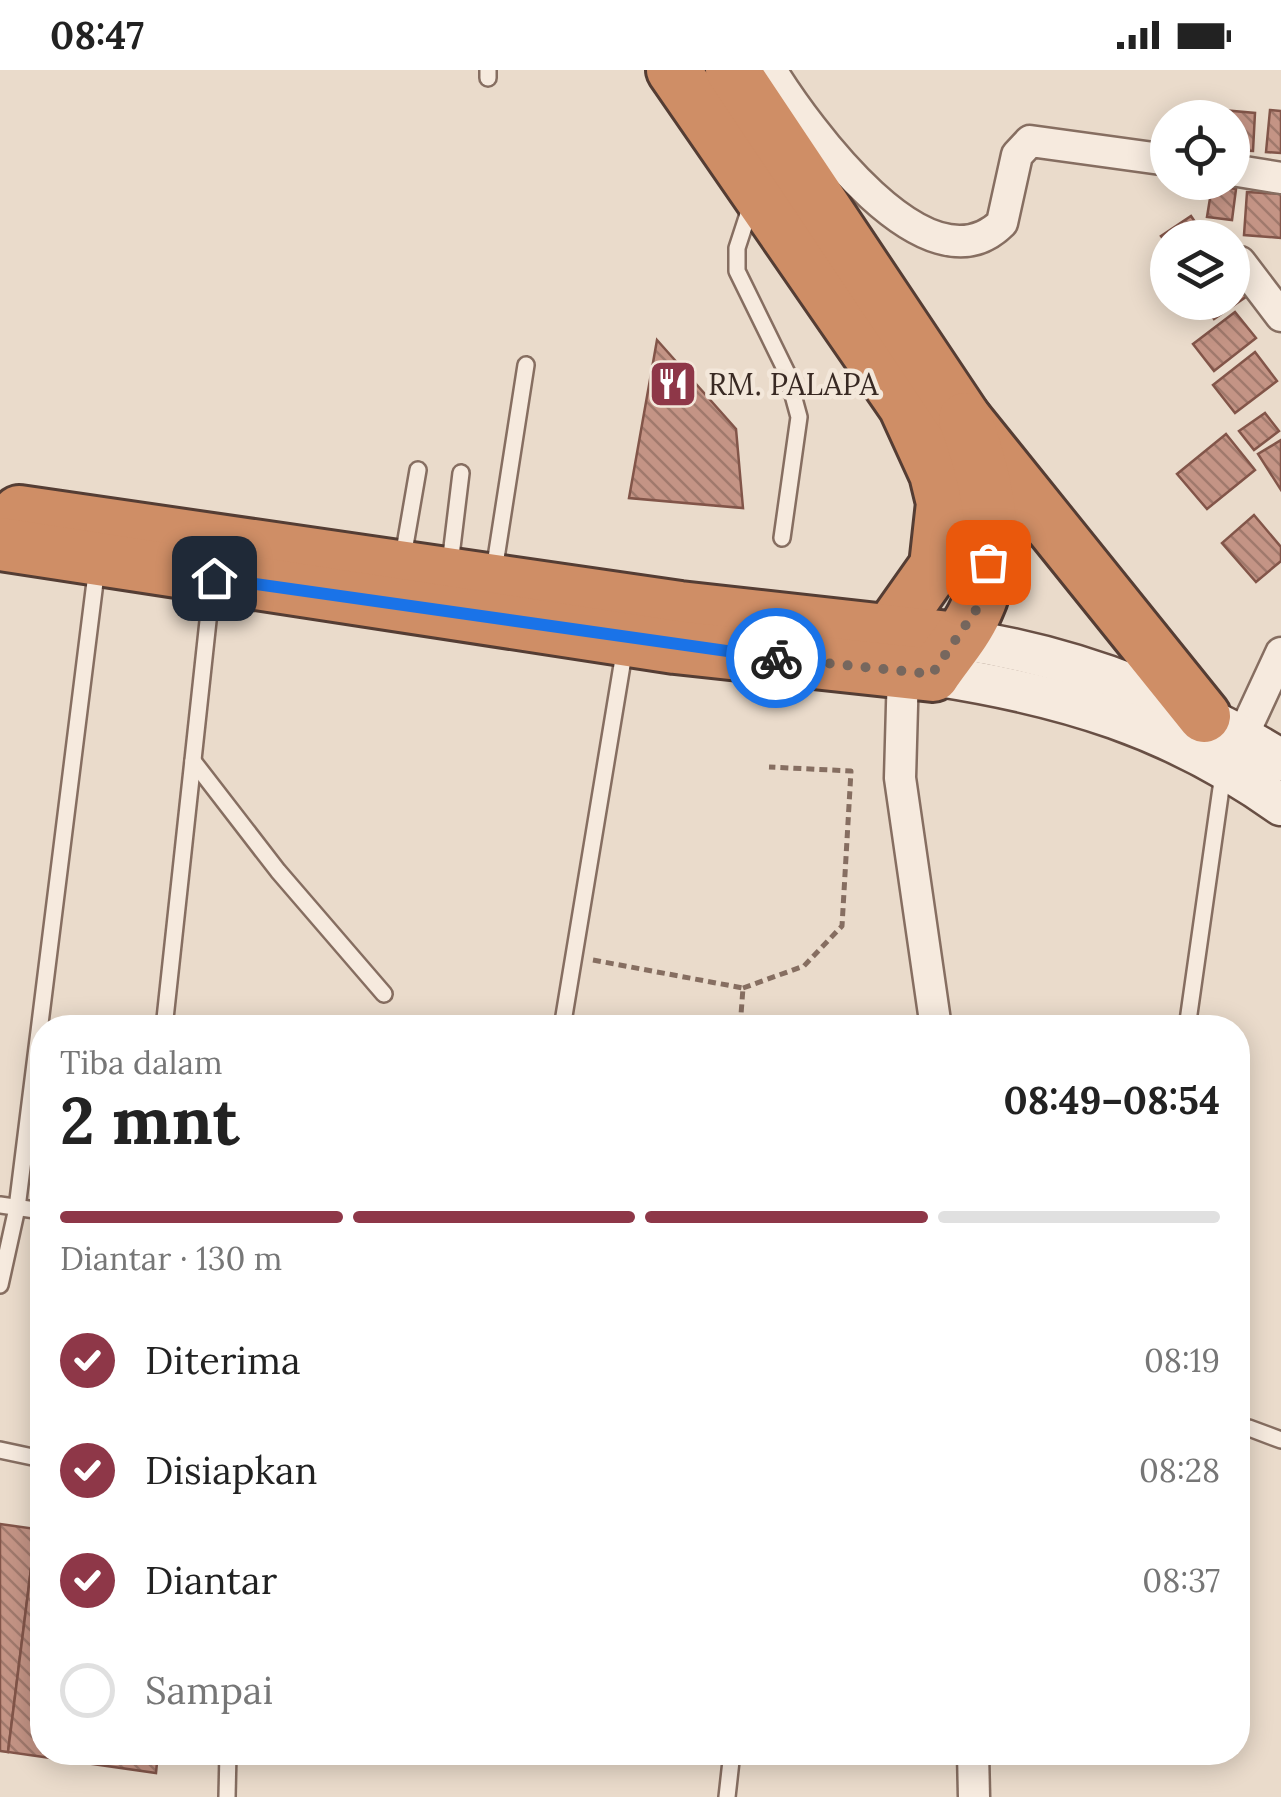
<!DOCTYPE html>
<html lang="id">
<head>
<meta charset="utf-8">
<style>
	:root { --surface:#fff; --page:#f6f6f6; --text:#222; --muted:#767676; --line:#e0e0e0; --accent:#8e3748 }
	body { margin:0; font-family:Lora,serif; background:var(--page); color:var(--text); height:100vh; display:flex; flex-direction:column; font-size:38px; white-space:nowrap }
	* { box-sizing:border-box; margin:0 }
	p { font-size:32px; color:var(--muted) }
	.icon { flex:none; width:55px; height:55px; fill:none; stroke:currentColor; stroke-width:2; stroke-linecap:round; stroke-linejoin:round }
	.map { position:relative; flex:1; overflow:hidden }
	.sheet { position:absolute; left:30px; top:945px; width:1220px; height:750px; display:flex; flex-direction:column; background:var(--surface); border-radius:40px; box-shadow:0 5px 25px #0003 }
	.sheet>* { flex:none }
	.buttons { position:absolute; left:1150px; top:30px; display:grid; gap:20px }
	.buttons a { display:grid; place-items:center; width:100px; height:100px; border-radius:50%; background:var(--surface); box-shadow:0 5px 25px #0003; font-size:50px }
	.pin { position:absolute; display:grid; place-items:center; width:85px; height:85px; color:#fff; margin:-42px; border-radius:20px; box-shadow:0 5px 15px #0006 }
	.courier { position:absolute; display:grid; place-items:center; width:100px; height:100px; margin:-50px; border:8px solid #1a73e8; border-radius:50%; background:#fff; color:#222; box-shadow:0 2px 12px #0007 }
	.summary em { font-style:normal; font-weight:700 }
	.summary div { display:flex; flex-direction:column-reverse }
	.summary { display:flex; align-items:center; justify-content:space-between; height:170px; padding:0 30px }
	h1 { font-size:65px; font-weight:700; line-height:75px }
	.bar { display:grid; grid-template-columns:repeat(4,1fr); gap:15px 10px; align-content:center; height:120px; padding:0 30px }
	.bar i { height:12px; border-radius:8px; background:var(--line) }
	.bar .active { background:var(--accent) }
	.bar p { grid-column:span 4 }
	ol { padding:0 30px; list-style:none }
	li { display:flex; align-items:center; gap:30px; height:110px }
	li p { margin-inline-start:auto }
	li .icon { padding:10px; border-radius:50%; background:var(--accent); color:#fff; stroke-width:4 }
	li:last-child { color:var(--muted) }
	li i { width:55px; height:55px; border:5px solid var(--line); border-radius:50% }
	.status { display:flex; justify-content:space-between; align-items:center; height:70px; padding:0 50px; background:var(--surface); direction:ltr }
	.status svg { height:28px; fill:currentColor }
	.map>svg:first-child { display:block }
</style>
</head>
<body>
<div class="status"><b>08:47</b><svg viewBox="0 0 49 12"><path d="M0 12V9h3v3zM5 12V6h3v6zM10 12V3h3v9zM15 12V0h3v12zM26 1h20v11H26zM47 4h2v5h-2z"/></svg></div>
<div class="map">
<svg width="1281" height="1727" viewBox="0 0 1281 1727">
	<defs>
		<pattern id="building-back-hatch" width="6" height="6" patternUnits="userSpaceOnUse" patternTransform="scale(2.5)"><rect width="6" height="6" fill="#c49485"/><path d="M-1 5l2 2M0 0l6 6M5-1l2 2" fill="none" stroke="#a0796c"/></pattern>
	</defs>
	<rect width="100%" height="100%" fill="#eadbcb"/>
	<g fill="url(#building-back-hatch)" stroke="#825549" stroke-width="2.5">
		<path d="M1200,38L1255,43L1253,81L1232,80V48H1199Z"/>
		<path d="M1270,40L1281,41V83L1266,82Z"/>
		<path d="M1212,116L1236,119L1232,150L1207,147Z"/>
		<path d="M1247,122L1281,124V168L1244,165Z"/>
		<path d="M1191,146L1206,168H1168V175L1161,166Z"/>
		<path d="M1232,201L1253,222L1214,249L1202,232H1232Z"/>
		<path d="M1235,242L1256,268L1214,301L1193,274Z"/>
		<path d="M657,270L736,359L743,438L629,428Z"/>
		<path d="M1255,282L1277,311L1235,343L1213,315Z"/>
		<path d="M1265,343L1279,361L1254,380L1239,361Z"/>
		<path d="M1226,364L1255,400L1207,439L1177,404Z"/>
		<path d="M1281,370V420L1258,384Z"/>
		<path d="M1254,445L1281,477V491L1256,512L1222,473Z"/>
		<path d="M0,1454L36,1459L8,1682L0,1681Z"/>
		<path d="M36,1459H42V1682H158L156,1703L8,1682Z"/>
	</g>
	<g fill="none" stroke-linecap="round" stroke-linejoin="round">
		<g stroke="#866e61" stroke-width="20">
			<g id="lane">
				<path d="M488,0V8"/>
				<path d="M752,132L737,178V201L787,303L799,347L782,468"/>
				<path d="M403,487L418,400"/>
				<path d="M450,494L461,403"/>
				<path d="M494,501L526,295"/>
				<path d="M193,691L278,801L384,924"/>
				<path d="M164,958L212,514"/>
				<path d="M562,958L625,577"/>
				<path d="M1187,958L1223,704"/>
				<path d="M0,1135L42,1141"/>
				<path d="M0,1215L17,1138L97,496"/>
				<path d="M1249,1358L1281,1370"/>
				<path d="M0,1380L42,1389"/>
				<path d="M227,1727L228,1682"/>
				<path d="M727,1727L732,1682"/>
			</g>
		</g>
		<g stroke="#866e61" stroke-width="35">
			<g id="street">
				<path d="M771,0C805,55 928,227 1002,153L1017,85L1030,71L1168,90"/>
				<path d="M1232,100L1281,108"/>
				<path d="M1240,192L1281,246"/>
				<path d="M903,600L900,708L936,958"/>
				<path d="M1242,667L1281,583"/>
				<path d="M973,1682L974,1727"/>
			</g>
		</g>
		<g stroke="#684f44" stroke-width="45">
			<g id="secondary">
				<path d="M958,569C1073,586 1182,628 1281,690"/>
				<path d="M933,605C1063,625 1172,657 1281,735"/>
			</g>
		</g>
		<g stroke="#543d34" stroke-width="58">
			<g id="highway">
				<path d="M673,0L905,336L936,404L943,433L936,496L876,581"/>
				<path d="M732,0L965,349L1204,646"/>
				<path d="M19,442L680,538L958,569"/>
				<path d="M0,474L675,577L933,605C947,584 966,563 976,540C1004,479 987,409 965,349"/>
			</g>
		</g>
		<g stroke="#866e61" stroke-width="5" stroke-dasharray="8 5" stroke-linecap="butt">
			<path d="M593,890L743,918L740,958"/>
			<path d="M743,918L804,896L842,856L851,701L769,697"/>
		</g>
		<use href="#lane" stroke="#f6eade" stroke-width="15"/>
		<use href="#street" stroke="#f6eade" stroke-width="30"/>
		<use href="#secondary" stroke="#f6eade" stroke-width="40"/>
		<use href="#highway" stroke="#cf8e66" stroke-width="52"/>
	</g>
	<g fill="none" stroke-linecap="round" stroke-linejoin="round">
		<path stroke="#76675e" stroke-width="10" stroke-dasharray="0 18" d="M776,588L932,604L976,540L988,492"/>
		<path stroke="#1a73e8" stroke-width="12" d="M214,508L776,588"/>
	</g>
	<defs>
		<g id="restaurant-square" transform="scale(2.5)"><rect x="-9" y="-9" width="18" height="18" rx="4" fill="#8e3748" stroke="#f3e7da"/><path d="M-5-6h1v4h1v-4h1v4h1v-4h1v5L-1.5 .5V6h-2V.5L-5-1ZM5-6V6H3V1.5H1.5Q1.5-4 5-6Z" fill="#fff"/></g>
	</defs>
	<g fill-rule="evenodd">
		<use href="#restaurant-square" x="673" y="314"/>
	</g>
	<g text-anchor="middle" dominant-baseline="central" stroke-width="9" stroke-linejoin="round" paint-order="stroke">
		<g font-size="30" fill="#382923" stroke="#f3e7da" text-anchor="start">
			<text x="708" y="314">RM. PALAPA</text>
		</g>
	</g>
</svg>
<div class="buttons">
<a><svg class="icon" aria-label="locate" viewBox="0 0 24 24"><circle cx="12" cy="12" r="6"/><path d="M12 2v4M12 18v4M2 12h4M18 12h4"/></svg></a>
<a><svg class="icon" aria-label="layers" viewBox="0 0 24 24"><path d="M12 4l9 5-9 5-9-5zM3 14l9 5 9-5"/></svg></a>
</div>
<div class="pin" style="left:988px;top:492px;background:#ea580c"><svg class="icon" aria-label="bag" viewBox="0 0 24 24"><path d="M5 8h14l-1 12H6zM9 8a3 3 0 0 1 6 0"/></svg></div>
<div class="pin" style="left:214px;top:508px;background:#1f2937"><svg class="icon" aria-label="home" viewBox="0 0 24 24"><path d="M3 11l9-7 9 7M6 9v11h12V9"/></svg></div>
<div class="courier" style="left:776px;top:588px"><svg class="icon" aria-label="bike" viewBox="0 0 24 24"><circle cx="6" cy="16" r="4"/><circle cx="18" cy="16" r="4"/><path d="M6 16l4-8h5l3 8M10 8l3 8H6M13 5h3"/></svg></div>
<section class="sheet">
<div class="summary"><div><h1>2 mnt</h1><p>Tiba dalam</p></div><em>08:49–08:54</em></div>
<div class="bar"><i class="active"></i><i class="active"></i><i class="active"></i><i></i><p>Diantar · 130 m</p></div>
<ol>
<li><svg class="icon" aria-label="check" viewBox="0 0 24 24"><path d="M5 12l5 5 9-10"/></svg>Diterima<p>08:19</p></li>
<li><svg class="icon" aria-label="check" viewBox="0 0 24 24"><path d="M5 12l5 5 9-10"/></svg>Disiapkan<p>08:28</p></li>
<li><svg class="icon" aria-label="check" viewBox="0 0 24 24"><path d="M5 12l5 5 9-10"/></svg>Diantar<p>08:37</p></li>
<li><i></i>Sampai</li>
</ol>
</section>
</div>
</body>
</html>
